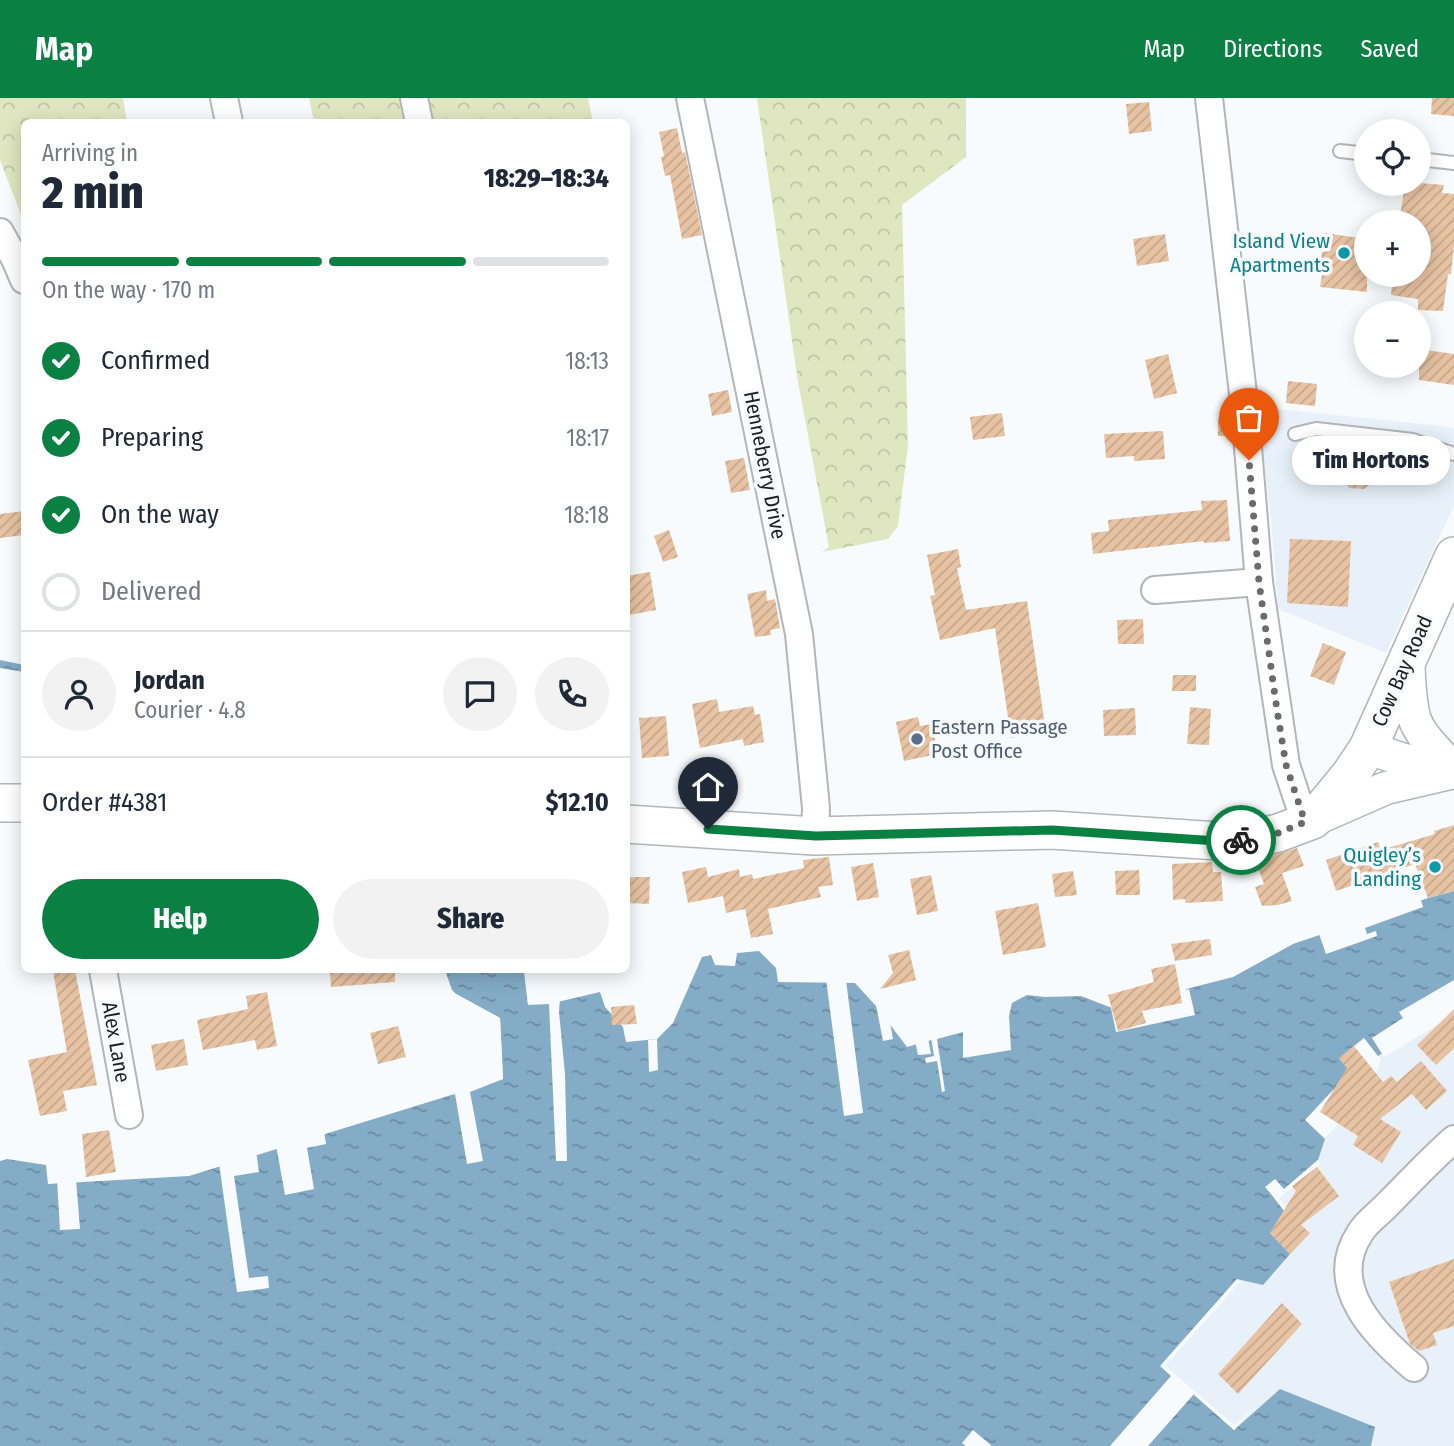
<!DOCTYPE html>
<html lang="en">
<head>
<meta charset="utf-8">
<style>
	:root { --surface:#fff; --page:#f2f2f3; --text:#1f2937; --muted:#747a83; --line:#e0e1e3; --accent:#0b8043 }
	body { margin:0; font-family:"Fira Sans Condensed",sans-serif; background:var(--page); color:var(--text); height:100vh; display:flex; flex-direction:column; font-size:26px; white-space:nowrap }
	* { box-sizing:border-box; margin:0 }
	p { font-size:23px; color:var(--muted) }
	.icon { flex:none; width:38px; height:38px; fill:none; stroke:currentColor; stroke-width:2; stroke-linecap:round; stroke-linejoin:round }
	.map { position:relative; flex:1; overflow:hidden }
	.panel { position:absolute; left:21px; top:21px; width:609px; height:854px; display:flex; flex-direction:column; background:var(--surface); border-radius:10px; box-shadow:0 4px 18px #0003 }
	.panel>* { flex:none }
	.fabs { position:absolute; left:1354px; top:21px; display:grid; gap:14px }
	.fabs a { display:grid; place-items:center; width:77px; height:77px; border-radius:50%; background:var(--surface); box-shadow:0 4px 18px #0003; font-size:35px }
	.pin { position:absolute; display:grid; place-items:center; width:60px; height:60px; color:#fff; margin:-72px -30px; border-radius:50% 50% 50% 0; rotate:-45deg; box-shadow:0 0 7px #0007 }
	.pin .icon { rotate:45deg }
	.courier { position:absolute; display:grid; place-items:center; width:70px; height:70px; margin:-35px; border:5px solid #0b8043; border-radius:50%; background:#fff; color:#222; box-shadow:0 2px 9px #0007 }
	.bubble { position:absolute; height:49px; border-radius:24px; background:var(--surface); box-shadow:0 4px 18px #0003; font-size:23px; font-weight:800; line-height:49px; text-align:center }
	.headline em { font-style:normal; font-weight:800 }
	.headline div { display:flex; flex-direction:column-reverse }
	.headline { display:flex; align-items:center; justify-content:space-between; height:119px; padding:0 21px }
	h1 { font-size:46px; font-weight:800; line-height:52px }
	.bar { display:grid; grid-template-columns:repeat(4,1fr); gap:10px 7px; align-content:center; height:84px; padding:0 21px }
	.bar i { height:9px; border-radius:5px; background:var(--line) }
	.bar .current { background:var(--accent) }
	.bar p { grid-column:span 4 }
	.line { display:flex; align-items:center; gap:18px; padding:0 21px; border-top:2px solid var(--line) }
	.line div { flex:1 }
	.round { display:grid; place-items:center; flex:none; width:74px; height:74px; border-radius:37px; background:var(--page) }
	ol { padding:0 21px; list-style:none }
	li { display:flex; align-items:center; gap:21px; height:77px }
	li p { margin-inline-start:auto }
	li .icon { padding:7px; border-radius:50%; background:var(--accent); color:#fff; stroke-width:4 }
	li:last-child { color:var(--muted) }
	li i { width:38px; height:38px; border:4px solid var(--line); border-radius:50% }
	.primary-button { display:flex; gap:14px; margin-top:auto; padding:14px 21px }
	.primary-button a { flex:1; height:80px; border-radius:42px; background:var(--accent); color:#fff; font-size:28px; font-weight:800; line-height:80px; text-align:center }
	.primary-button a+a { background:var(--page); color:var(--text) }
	header { display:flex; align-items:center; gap:42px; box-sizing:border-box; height:98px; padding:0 35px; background:var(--accent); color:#fff }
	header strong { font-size:33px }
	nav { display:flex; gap:38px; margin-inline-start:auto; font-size:24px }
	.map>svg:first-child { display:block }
</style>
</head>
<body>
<header>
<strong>Map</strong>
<nav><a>Map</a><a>Directions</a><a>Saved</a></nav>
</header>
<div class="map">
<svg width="1454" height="1348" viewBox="0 0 1454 1348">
	<defs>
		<pattern id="forest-crowns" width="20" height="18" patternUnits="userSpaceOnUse" patternTransform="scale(1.75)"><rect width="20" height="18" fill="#e0e6c0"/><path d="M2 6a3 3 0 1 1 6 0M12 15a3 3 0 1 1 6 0" fill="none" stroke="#c0c5a5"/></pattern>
		<pattern id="water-ripples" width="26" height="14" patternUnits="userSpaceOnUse" patternTransform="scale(1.75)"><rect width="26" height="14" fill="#84acc7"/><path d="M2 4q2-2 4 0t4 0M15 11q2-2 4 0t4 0" fill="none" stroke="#6b8ba1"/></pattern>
		<pattern id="building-hatch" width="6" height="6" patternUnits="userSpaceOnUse" patternTransform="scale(1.75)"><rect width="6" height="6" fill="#e7c3a3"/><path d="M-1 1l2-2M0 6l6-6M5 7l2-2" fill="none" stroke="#c6a78c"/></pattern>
	</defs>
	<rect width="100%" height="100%" fill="#f8fbfd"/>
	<g fill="#e8f1f9">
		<path d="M1257,309L1443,328L1454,331V407L1386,555L1278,511L1271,420Z"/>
		<path d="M1454,913V1348H1371L1375,1329L1234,1332L1160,1268L1237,1181L1290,1157L1270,1135L1274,1100L1318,1062L1325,1041L1361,1002L1378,958Z"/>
	</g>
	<g fill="url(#forest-crowns)">
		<path d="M0,0H123L127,24H24V125L0,62Z"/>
		<path d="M309,0H588L593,24H314Z"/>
		<path d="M757,0H966V59L902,107L908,347L898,428L888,441L822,454L829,449L798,284Z"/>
	</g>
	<g fill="url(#water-ripples)">
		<path d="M0,562L24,567V574L0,570Z"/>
		<path d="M1454,793V913L1378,958L1367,994L1325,1041L1318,1062L1274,1100L1284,1113L1270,1135L1290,1156L1263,1187L1237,1181L1161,1268L1234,1332L1280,1291L1375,1329L1371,1348H0V1063L7,1061L46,1067L48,1086L189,1078L503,981L500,920L456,896L452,892L445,872H524L528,906H549L600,894L605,909L623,929L626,944L657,941L673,925L702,859L711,857L715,867L735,868L737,855L759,853L776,870L778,884L855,885L876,908L907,949L963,933L1009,918L1012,905L1027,897L1045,899L1081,898L1112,910L1233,879L1293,846L1428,800Z"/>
	</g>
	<g fill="#f8fbfd">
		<path d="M1420,799L1423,809L1365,830L1367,836L1376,833L1377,838L1326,856L1318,833Z"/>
		<path d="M524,872H527L531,903L560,900L559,914L565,976L567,1063H556L549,906L528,907Z"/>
		<path d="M826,881L846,882L863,1015L844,1018Z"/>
		<path d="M1454,882V917L1384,959L1372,940L1403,920L1399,914Z"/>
		<path d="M1185,888L1186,892L1189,891L1195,917L1116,934L1110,905L1112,906Z"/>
		<path d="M456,896L500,920L503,981L470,994L483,1063L467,1066L455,996L436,998L499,979L497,922L452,897Z"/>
		<path d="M875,902L889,919L893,941L883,943Z"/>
		<path d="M1009,918L1011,952L963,960V934L937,941L945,993L942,994L937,963L926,965L925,960L934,958L931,939L979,924Z"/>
		<path d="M928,940L931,956L918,957L915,943Z"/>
		<path d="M1364,940L1381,962L1372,990L1367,994L1339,960Z"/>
		<path d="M657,941L658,972L649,974L648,942Z"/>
		<path d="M1333,992L1361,1002L1325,1041L1305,1022Z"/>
		<path d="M324,1033L326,1046L307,1050L314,1091L285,1097L276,1047Z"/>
		<path d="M256,1053L259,1074L234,1078L249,1180L268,1178L269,1190L237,1194L219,1065Z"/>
		<path d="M1318,1062L1321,1065L1279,1100L1287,1111V1115L1265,1089L1275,1081L1284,1091Z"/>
		<path d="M76,1081L80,1131L60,1132L57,1082Z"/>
		<path d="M1237,1181L1243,1186L1239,1185L1165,1268L1234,1327L1255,1309L1234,1332L1194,1296L1148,1348H1110L1171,1278L1160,1268Z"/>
		<path d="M973,1332L992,1348H966L962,1345Z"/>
	</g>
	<g fill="url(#building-hatch)">
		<path d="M1432,0H1454V18L1431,16Z"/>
		<path d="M1149,4L1152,33L1129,36L1126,6Z"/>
		<path d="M677,30L682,55L685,54L702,137L682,141L670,77L665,78L661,59L664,58L659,34Z"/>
		<path d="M1419,85L1444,87L1442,95L1454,96V147L1451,176H1448L1443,213L1418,212V201L1391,197L1393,177H1419V124H1399L1405,86Z"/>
		<path d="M1324,135L1367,141V194L1320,189L1324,164L1321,163Z"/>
		<path d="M1165,136L1169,163L1137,168L1133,141Z"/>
		<path d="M1419,251L1454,256V287L1419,282Z"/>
		<path d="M1168,256L1177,295L1154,301L1145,262Z"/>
		<path d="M1288,283L1317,286L1315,308L1286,305Z"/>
		<path d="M728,292L732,314L712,318L708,296Z"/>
		<path d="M1002,315L1005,338L973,342L970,319Z"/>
		<path d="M1218,320H1230L1231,338H1218Z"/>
		<path d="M1163,333L1165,361L1134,363V358L1106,360L1104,336Z"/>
		<path d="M1316,342L1377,351L1383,358L1380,379L1364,391L1349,390L1338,374H1315Z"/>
		<path d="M744,360L750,392L731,395L725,363Z"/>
		<path d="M1227,402L1230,443L1204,445V443L1093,456L1091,435L1109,433L1108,422L1202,412L1201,403Z"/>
		<path d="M24,413V437L0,440V416Z"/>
		<path d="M669,432L678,459L663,464L654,438Z"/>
		<path d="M1290,441L1351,443L1348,509L1287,505Z"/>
		<path d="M958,451L961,469L957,470L966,512L1027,503L1046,635L1011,640L995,530L940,542L930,498L935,497L927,457Z"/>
		<path d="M650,474L656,512L629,517L626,500V478Z"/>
		<path d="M766,492L767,503L775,501L780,530L770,532L771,537L755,539L747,496Z"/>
		<path d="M1143,521L1144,546H1118L1117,522Z"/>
		<path d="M1323,545L1346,554L1334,587L1310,578Z"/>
		<path d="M1173,577H1196V593H1172Z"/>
		<path d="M717,601L719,614L753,608L755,617L760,616L764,644L744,648L743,641L700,650L692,606Z"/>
		<path d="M1190,609L1211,611L1209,647L1187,646Z"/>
		<path d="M1135,610L1136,637L1104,638L1103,612Z"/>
		<path d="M666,618L669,658L642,660L639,620Z"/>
		<path d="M918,619L920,628L932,626L938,656L904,663L896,624Z"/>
		<path d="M1454,727V793L1428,800L1415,766L1336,793L1326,762L1378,744L1381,752L1435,736L1434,733Z"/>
		<path d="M1297,750L1304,768L1282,775L1292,803L1278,807L1262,808L1255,789L1264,786L1255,762Z"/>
		<path d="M829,759L833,787L818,789L821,799L768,811L773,836L751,840L745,811L726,815L723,798L688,805L682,774L706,769L708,779L739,771L740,779L752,776L753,781L804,770L803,762Z"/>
		<path d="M1212,764L1213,774H1221L1223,803L1185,805V801L1173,802L1172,766Z"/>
		<path d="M873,765L879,799L857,803L851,769Z"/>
		<path d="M1139,772L1140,797H1116L1115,773Z"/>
		<path d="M1073,773L1077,797L1055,799L1052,776Z"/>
		<path d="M931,777L938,813L917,817L910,781Z"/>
		<path d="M626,779H650L649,806L626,805Z"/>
		<path d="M1038,805L1046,849L1003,857L995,813Z"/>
		<path d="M1210,841L1212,857L1175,863L1171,846Z"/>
		<path d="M909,852L916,882L880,891L893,875L888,857Z"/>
		<path d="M1175,866L1182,905L1142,913L1146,925L1118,933L1108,897L1154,884L1151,871Z"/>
		<path d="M61,872H75L97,987L63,993L67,1013L40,1018L28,962L67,954L53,873Z"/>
		<path d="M330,872H395V884L331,889Z"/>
		<path d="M267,894L277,948L257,952L255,942L203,952L197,922L248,911L246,898Z"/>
		<path d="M634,907L637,926L612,927L611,909Z"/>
		<path d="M1454,911V950L1436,967L1417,947Z"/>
		<path d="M398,928L406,959L378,966L370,935Z"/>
		<path d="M184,941L188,967L156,973L151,947Z"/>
		<path d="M1354,948L1383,984L1391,978L1397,984L1421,963L1447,993L1426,1012L1412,996L1380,1021L1401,1034L1382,1065L1353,1047L1358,1038L1320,1014L1347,970L1339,960Z"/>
		<path d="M109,1032L116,1074L86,1079L82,1036Z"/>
		<path d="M1317,1069L1339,1098L1301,1127L1310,1135L1290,1156L1270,1135L1296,1093L1292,1088Z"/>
		<path d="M1454,1161V1228L1433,1235L1437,1247L1419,1253L1410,1246L1389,1184Z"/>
		<path d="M1282,1205L1302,1226L1238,1296L1218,1276Z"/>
	</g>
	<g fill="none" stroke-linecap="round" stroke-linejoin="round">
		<g stroke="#b3b5b8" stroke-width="16">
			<g id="service">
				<path d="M1340,53L1367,56"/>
				<path d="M1419,61L1454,65"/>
				<path d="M1295,336L1316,331L1413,342L1454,356"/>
			</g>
		</g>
		<g stroke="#b3b5b8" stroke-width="30">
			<g id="minor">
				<path d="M224,0L229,24"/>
				<path d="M414,0L419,24"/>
				<path d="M690,0L799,536L816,710L815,738"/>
				<path d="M1209,0L1245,313L1259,484L1286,667L1305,724"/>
				<path d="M0,134L15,161L24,182"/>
				<path d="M1155,492L1259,484"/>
				<path d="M103,872L129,1017"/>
				<path d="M1414,1270C1376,1238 1325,1188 1360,1135C1367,1123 1380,1115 1389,1105C1411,1083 1431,1061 1454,1041"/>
			</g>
		</g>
		<g stroke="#b3b5b8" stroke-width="35">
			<g id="tertiary">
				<path d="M1408,558C1409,578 1409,599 1414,619C1420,639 1441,656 1454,672"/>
				<path d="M1368,650L1401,661L1451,673"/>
				<path d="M1313,722L1386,690L1454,674"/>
			</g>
		</g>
		<g stroke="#b3b5b8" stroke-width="40">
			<g id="secondary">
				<path d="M0,705H24"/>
				<path d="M626,726L815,738L1052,732L1218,743L1246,742L1278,735L1313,722L1350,677L1368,650L1454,458"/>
			</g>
		</g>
		<use href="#service" stroke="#fff" stroke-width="12"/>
		<use href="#minor" stroke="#fff" stroke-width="26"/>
		<use href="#tertiary" stroke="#fff" stroke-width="32"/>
		<use href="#secondary" stroke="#fff" stroke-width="37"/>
	</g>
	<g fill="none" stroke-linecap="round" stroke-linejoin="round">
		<path stroke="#6a6b6d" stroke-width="7" stroke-dasharray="0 12.6" d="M1241,742L1278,735L1305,724L1286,667L1277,612L1259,484L1249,362"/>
		<path stroke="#0b8043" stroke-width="9" d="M708,731L816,738L1052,732L1218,743L1241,742"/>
	</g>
	<g fill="#0f9aa8" stroke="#f8fbfd" stroke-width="2.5">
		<circle cx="1344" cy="155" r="7"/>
		<circle cx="1435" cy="769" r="7"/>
	</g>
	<circle fill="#5c6f8a" stroke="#f8fbfd" stroke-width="2.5" cx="917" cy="641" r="7"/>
	<g text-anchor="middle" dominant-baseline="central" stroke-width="7" stroke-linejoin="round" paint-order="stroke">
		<g font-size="21" fill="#0d838f" stroke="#f8fbfd" text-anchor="end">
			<text x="1330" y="143">Island View<tspan x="1330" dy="24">Apartments</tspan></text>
			<text x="1421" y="757">Quigley’s<tspan x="1421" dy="24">Landing</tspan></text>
		</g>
		<g font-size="21" fill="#1d1e1f" stroke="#f8fbfd">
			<text transform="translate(765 367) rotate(79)">Henneberry Drive</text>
			<text transform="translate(1402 573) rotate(-66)">Cow Bay Road</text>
			<text transform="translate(116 944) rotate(80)">Alex Lane</text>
		</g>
		<g font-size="21" fill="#4e5e75" stroke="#f8fbfd" text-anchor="start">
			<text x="931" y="629">Eastern Passage<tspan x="931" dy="24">Post Office</tspan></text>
		</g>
	</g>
</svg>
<div class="fabs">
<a><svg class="icon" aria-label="locate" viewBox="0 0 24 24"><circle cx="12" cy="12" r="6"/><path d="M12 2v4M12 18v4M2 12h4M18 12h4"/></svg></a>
<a>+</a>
<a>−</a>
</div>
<div class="pin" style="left:1249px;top:362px;background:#ea580c"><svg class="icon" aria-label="bag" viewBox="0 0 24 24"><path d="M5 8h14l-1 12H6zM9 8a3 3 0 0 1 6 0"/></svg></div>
<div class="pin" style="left:708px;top:731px;background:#1f2937"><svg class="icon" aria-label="home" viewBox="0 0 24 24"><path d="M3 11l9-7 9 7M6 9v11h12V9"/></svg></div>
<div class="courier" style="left:1241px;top:742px"><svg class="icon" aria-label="bike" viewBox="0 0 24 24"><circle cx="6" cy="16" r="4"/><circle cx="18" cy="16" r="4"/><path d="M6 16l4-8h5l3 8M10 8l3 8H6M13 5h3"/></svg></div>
<div class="bubble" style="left:1292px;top:338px;width:158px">Tim Hortons</div>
<section class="panel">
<div class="headline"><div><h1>2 min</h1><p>Arriving in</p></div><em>18:29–18:34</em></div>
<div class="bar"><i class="current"></i><i class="current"></i><i class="current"></i><i></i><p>On the way · 170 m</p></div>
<ol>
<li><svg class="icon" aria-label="check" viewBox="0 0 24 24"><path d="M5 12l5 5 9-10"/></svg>Confirmed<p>18:13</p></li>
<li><svg class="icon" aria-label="check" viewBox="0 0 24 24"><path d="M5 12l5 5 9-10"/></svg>Preparing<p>18:17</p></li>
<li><svg class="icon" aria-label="check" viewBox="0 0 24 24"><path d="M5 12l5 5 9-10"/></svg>On the way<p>18:18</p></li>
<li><i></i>Delivered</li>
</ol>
<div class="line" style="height:126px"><a class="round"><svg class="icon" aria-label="person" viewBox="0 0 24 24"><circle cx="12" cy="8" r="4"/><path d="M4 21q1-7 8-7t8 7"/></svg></a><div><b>Jordan</b><p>Courier · 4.8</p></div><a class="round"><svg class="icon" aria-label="chat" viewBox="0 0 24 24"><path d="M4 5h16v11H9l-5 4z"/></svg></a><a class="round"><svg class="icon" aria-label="phone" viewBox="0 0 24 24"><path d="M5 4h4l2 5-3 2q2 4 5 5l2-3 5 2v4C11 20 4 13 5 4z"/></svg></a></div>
<div class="line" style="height:91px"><div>Order #4381</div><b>$12.10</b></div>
<div class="primary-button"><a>Help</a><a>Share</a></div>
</section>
</div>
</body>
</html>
